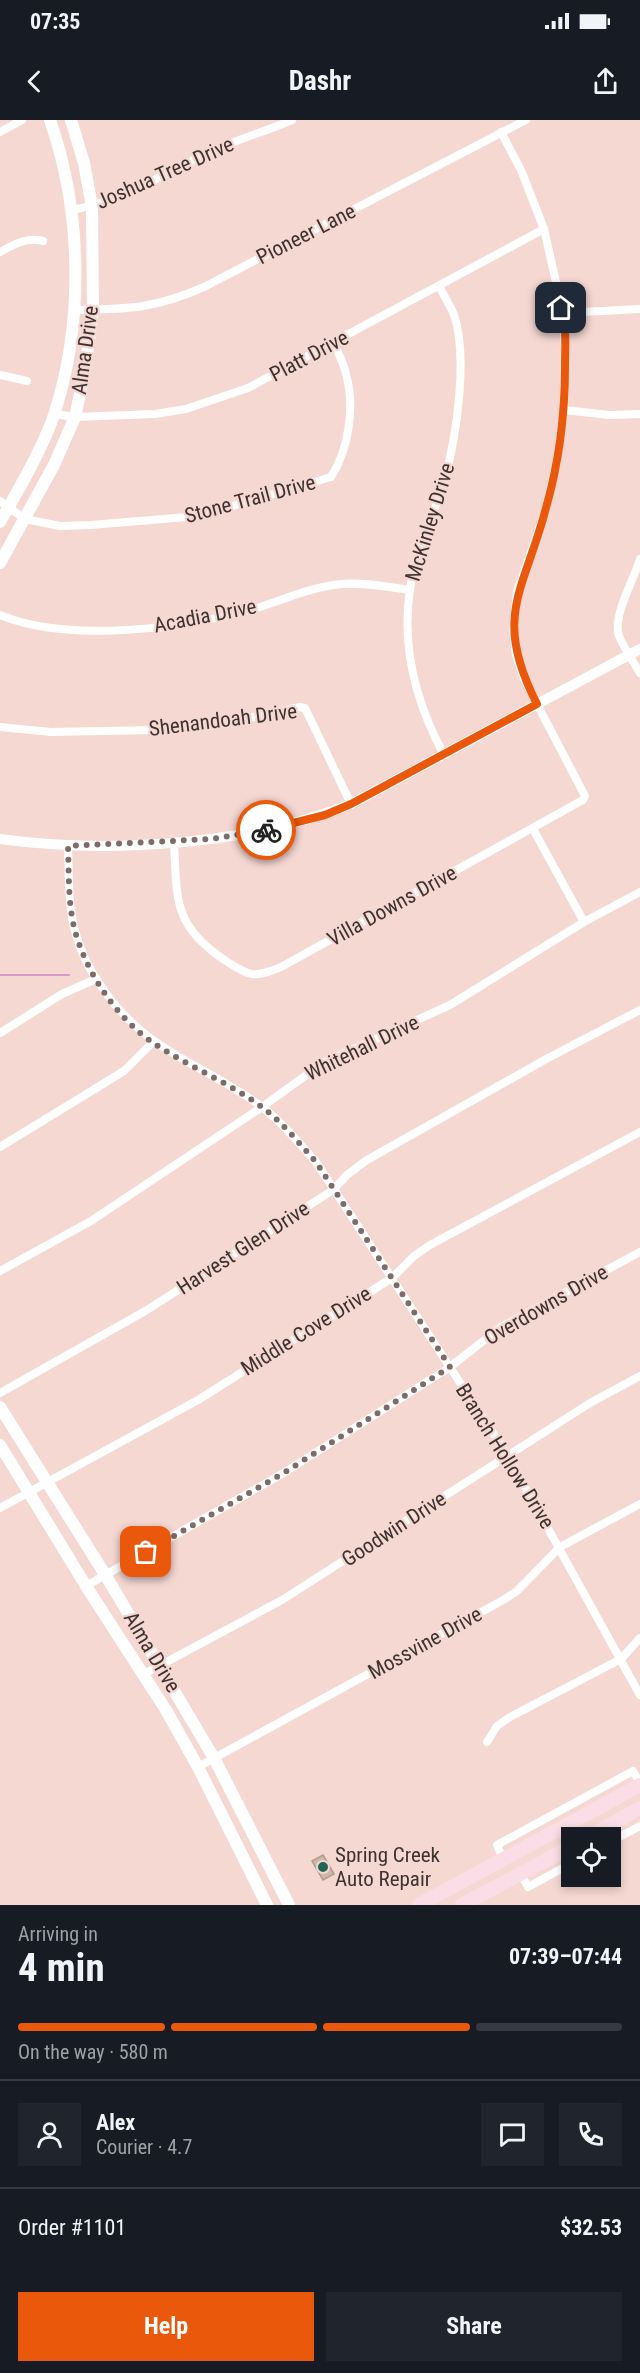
<!DOCTYPE html>
<html lang="en">
<head>
<meta charset="utf-8">
<style>
	:root { --surface:#171b24; --page:#20242c; --text:#f1f3f6; --muted:#9ea1a6; --line:#363941; --accent:#ea580c }
	body { margin:0; font-family:"Roboto Condensed",sans-serif; background:var(--page); color:var(--text); height:100vh; display:flex; flex-direction:column; font-size:22px; white-space:nowrap }
	* { box-sizing:border-box; margin:0 }
	p { font-size:20px; color:var(--muted) }
	.icon { flex:none; width:33px; height:33px; fill:none; stroke:currentColor; stroke-width:2; stroke-linecap:round; stroke-linejoin:round }
	.map { position:relative; height:1785px; overflow:hidden }
	.panel { display:flex; flex-direction:column; background:var(--surface); flex:1 }
	.panel>* { flex:none }
	.tools { position:absolute; left:561px; top:1707px; display:grid; gap:12px }
	.tools a { display:grid; place-items:center; width:60px; height:60px; border-radius:0px; background:var(--surface); box-shadow:0 3px 9px #0003; font-size:30px }
	.pin { position:absolute; display:grid; place-items:center; width:51px; height:51px; color:#fff; margin:-26px; border-radius:12px; box-shadow:0 3px 9px #0006 }
	.courier { position:absolute; display:grid; place-items:center; width:60px; height:60px; margin:-30px; border:4px solid #ea580c; border-radius:50%; background:#fff; color:#222; box-shadow:0 2px 8px #0007 }
	.summary em { font-style:normal; font-weight:700 }
	.summary div { display:flex; flex-direction:column-reverse }
	.summary { display:flex; align-items:center; justify-content:space-between; height:102px; padding:0 18px }
	h1 { font-size:39px; font-weight:700; line-height:45px }
	.bar { display:grid; grid-template-columns:repeat(4,1fr); gap:9px 6px; align-content:center; height:72px; padding:0 18px }
	.bar i { height:8px; border-radius:4px; background:var(--line) }
	.bar .active { background:var(--accent) }
	.bar p { grid-column:span 4 }
	.line { display:flex; align-items:center; gap:15px; padding:0 18px; border-top:2px solid var(--line) }
	.line div { flex:1 }
	.round { display:grid; place-items:center; flex:none; width:63px; height:63px; border-radius:0px; background:var(--page) }
	.primary-button { display:flex; gap:12px; margin-top:auto; padding:12px 18px }
	.primary-button a { flex:1; height:69px; border-radius:0px; background:var(--accent); color:#fff; font-size:24px; font-weight:700; line-height:69px; text-align:center }
	.primary-button a+a { background:var(--page); color:var(--text) }
	.status { display:flex; justify-content:space-between; align-items:center; height:42px; padding:0 30px; background:var(--surface); direction:ltr }
	.status svg { height:16px; fill:currentColor }
	header { display:flex; justify-content:space-between; align-items:center; height:78px; padding:0 18px; background:var(--surface); font-size:27px; font-weight:700 }
	.map>svg:first-child { display:block }
</style>
</head>
<body>
<div class="status"><b>07:35</b><svg viewBox="0 0 49 12"><path d="M0 12V9h3v3zM5 12V6h3v6zM10 12V3h3v9zM15 12V0h3v12zM26 1h20v11H26zM47 4h2v5h-2z"/></svg></div>
<header><svg class="icon" aria-label="back" viewBox="0 0 24 24"><path d="M15 5l-7 7 7 7"/></svg>Dashr<svg class="icon" aria-label="share" viewBox="0 0 24 24"><path d="M12 15V3M7 8l5-5 5 5M5 13v7h14v-7"/></svg></header>
<div class="map">
<svg width="640" height="1785" viewBox="0 0 640 1785">
	<rect width="100%" height="100%" fill="#f6d8d3"/>
	<g fill="none" stroke-linecap="round" stroke-linejoin="round">
		<path stroke="#d59acf" stroke-width="2" d="M0,855H69"/>
	</g>
	<path fill="#ceb8a7" stroke="#b19b8b" stroke-width="1.5" d="M323,1735L334,1754L323,1760L312,1741Z"/>
	<g fill="none" stroke-linecap="round" stroke-linejoin="round">
		<g stroke="#fff" stroke-width="8">
			<path d="M0,12L22,0"/>
			<path d="M71,90C119,83 159,56 202,36C231,21 262,13 292,0"/>
			<path d="M0,132C15,124 26,117 43,121"/>
			<path d="M439,166C444,176 450,185 454,195C468,235 457,315 445,357C435,395 416,430 410,469C401,528 416,583 444,635"/>
			<path d="M74,190C128,189 154,189 204,167L526,0"/>
			<path d="M563,193L640,189"/>
			<path d="M0,255L27,261"/>
			<path d="M564,290L609,295L640,294"/>
			<path d="M54,294L75,297L155,294L186,289L248,268L544,109"/>
			<path d="M0,381L25,399L60,406L91,405L199,396L331,357C349,329 355,286 346,254C344,243 338,233 334,224"/>
			<path d="M640,439C634,460 612,496 619,516C624,528 633,541 640,553"/>
			<path d="M0,495C69,524 187,508 257,488C285,479 312,467 341,464C364,462 387,467 410,470"/>
			<path d="M0,607L51,612L155,610L211,606L300,587L305,588L351,684"/>
			<path d="M533,709L584,802"/>
			<path d="M174,722C177,780 173,806 226,841C251,857 254,858 281,847L583,680L585,676L524,559L516,535L513,510L517,471L546,389L557,339L564,290L565,229L563,193L544,109L521,50L501,12"/>
			<path d="M68,726C69,753 68,781 74,807C79,829 90,851 103,869C147,933 204,944 262,987C282,1002 299,1023 316,1042L508,1336L640,1575"/>
			<path d="M0,913L62,874L96,859"/>
			<path d="M0,1027L124,951L153,922"/>
			<path d="M0,1151L91,1101L262,987L323,943L450,885L584,802L640,772"/>
			<path d="M0,1273L147,1190L333,1070L347,1055L367,1040L548,938L640,890"/>
			<path d="M0,1388L198,1280L392,1158L414,1136L430,1125L640,1012"/>
			<path d="M86,1466L282,1354L450,1247L501,1207L640,1132"/>
			<path d="M144,1554L282,1480L590,1283L640,1256"/>
			<path d="M487,1622L497,1606L510,1597L621,1539L640,1518"/>
			<path d="M198,1647L505,1479L517,1471L560,1427L640,1384"/>
			<path d="M610,1722L640,1706"/>
			<path d="M503,1739L497,1725L633,1651L640,1663"/>
			<path d="M521,1754L528,1767L572,1743"/>
		</g>
		<path stroke="#fff" stroke-width="10" d="M0,719C108,734 249,725 351,684L640,529"/>
		<g stroke="#fff" stroke-width="12">
			<path d="M0,402C18,371 44,326 55,292C84,200 82,92 50,0"/>
			<path d="M0,443L54,345L75,297L85,250L93,190L92,87L84,43L71,0"/>
			<path d="M0,1287L106,1456L214,1638L289,1785"/>
			<path d="M0,1325L86,1466L166,1590L198,1647L267,1785"/>
		</g>
		<g stroke="#fadde6" stroke-width="14">
			<path d="M587,1718L640,1688"/>
			<path d="M419,1785L640,1665"/>
			<path d="M462,1785L572,1726"/>
		</g>
	</g>
	<g fill="none" stroke-linecap="round" stroke-linejoin="round">
		<path stroke="#7e6c69" stroke-width="6" stroke-dasharray="0 10.8" d="M146,1432L282,1354L450,1247L316,1042C299,1023 282,1002 262,987C228,962 187,946 152,922C115,896 85,851 74,807C68,781 69,753 68,726L212,719L266,710"/>
		<path stroke="#ea580c" stroke-width="8" d="M266,710L325,695L351,684L537,584C492,496 524,472 546,388C559,342 565,295 565,247C565,230 567,205 561,188"/>
	</g>
	<circle fill="#216555" stroke="#f6d8d3" stroke-width="2" cx="323" cy="1747" r="6"/>
	<g text-anchor="middle" dominant-baseline="central" stroke-width="4.5" stroke-linejoin="round" paint-order="stroke">
		<g font-size="21" fill="#3e3230" stroke="#f6d8d3">
			<text transform="translate(165 53) rotate(-24)">Joshua Tree Drive</text>
			<text transform="translate(306 114) rotate(-27)">Pioneer Lane</text>
			<text transform="translate(85 230) rotate(-82)">Alma Drive</text>
			<text transform="translate(309 236) rotate(-28)">Platt Drive</text>
			<text transform="translate(250 379) rotate(-15)">Stone Trail Drive</text>
			<text transform="translate(430 402) rotate(-73)">McKinley Drive</text>
			<text transform="translate(205 496) rotate(-11)">Acadia Drive</text>
			<text transform="translate(223 600) rotate(-7)">Shenandoah Drive</text>
			<text transform="translate(392 786) rotate(-29)">Villa Downs Drive</text>
			<text transform="translate(362 928) rotate(-26)">Whitehall Drive</text>
			<text transform="translate(243 1128) rotate(-33)">Harvest Glen Drive</text>
			<text transform="translate(546 1185) rotate(-30)">Overdowns Drive</text>
			<text transform="translate(306 1211) rotate(-32)">Middle Cove Drive</text>
			<text transform="translate(505 1336) rotate(58)">Branch Hollow Drive</text>
			<text transform="translate(394 1409) rotate(-33)">Goodwin Drive</text>
			<text transform="translate(425 1523) rotate(-29)">Mossvine Drive</text>
			<text transform="translate(152 1532) rotate(59)">Alma Drive</text>
		</g>
		<g font-size="21" fill="#3e3230" stroke="#f6d8d3" text-anchor="start">
			<text x="335" y="1735">Spring Creek<tspan x="335" dy="24">Auto Repair</tspan></text>
		</g>
	</g>
</svg>
<div class="tools">
<a><svg class="icon" aria-label="locate" viewBox="0 0 24 24"><circle cx="12" cy="12" r="6"/><path d="M12 2v4M12 18v4M2 12h4M18 12h4"/></svg></a>
</div>
<div class="pin" style="left:146px;top:1432px;background:#ea580c"><svg class="icon" aria-label="bag" viewBox="0 0 24 24"><path d="M5 8h14l-1 12H6zM9 8a3 3 0 0 1 6 0"/></svg></div>
<div class="pin" style="left:561px;top:188px;background:#1f2937"><svg class="icon" aria-label="home" viewBox="0 0 24 24"><path d="M3 11l9-7 9 7M6 9v11h12V9"/></svg></div>
<div class="courier" style="left:266px;top:710px"><svg class="icon" aria-label="bike" viewBox="0 0 24 24"><circle cx="6" cy="16" r="4"/><circle cx="18" cy="16" r="4"/><path d="M6 16l4-8h5l3 8M10 8l3 8H6M13 5h3"/></svg></div>
</div>
<section class="panel">
<div class="summary"><div><h1>4 min</h1><p>Arriving in</p></div><em>07:39–07:44</em></div>
<div class="bar"><i class="active"></i><i class="active"></i><i class="active"></i><i></i><p>On the way · 580 m</p></div>
<div class="line" style="height:108px"><a class="round"><svg class="icon" aria-label="person" viewBox="0 0 24 24"><circle cx="12" cy="8" r="4"/><path d="M4 21q1-7 8-7t8 7"/></svg></a><div><b>Alex</b><p>Courier · 4.7</p></div><a class="round"><svg class="icon" aria-label="chat" viewBox="0 0 24 24"><path d="M4 5h16v11H9l-5 4z"/></svg></a><a class="round"><svg class="icon" aria-label="phone" viewBox="0 0 24 24"><path d="M5 4h4l2 5-3 2q2 4 5 5l2-3 5 2v4C11 20 4 13 5 4z"/></svg></a></div>
<div class="line" style="height:78px"><div>Order #1101</div><b>$32.53</b></div>
<div class="primary-button"><a>Help</a><a>Share</a></div>
</section>
</body>
</html>
